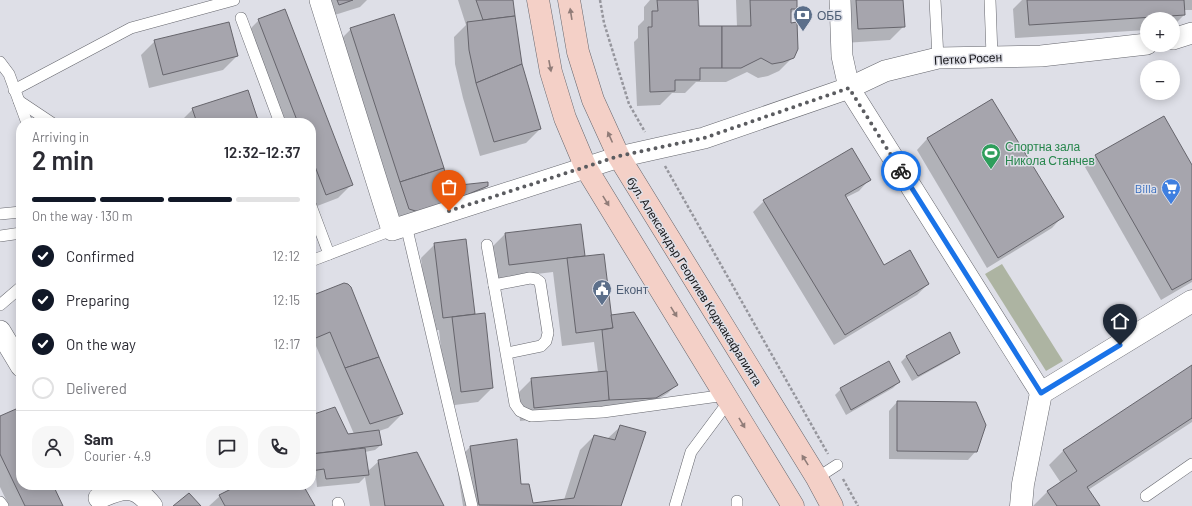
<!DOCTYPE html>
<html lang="en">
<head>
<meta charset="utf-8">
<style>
	:root { --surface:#fff; --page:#f7f7f7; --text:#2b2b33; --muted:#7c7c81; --line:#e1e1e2; --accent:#111827 }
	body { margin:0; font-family:Barlow,sans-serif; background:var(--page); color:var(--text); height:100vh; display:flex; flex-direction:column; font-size:15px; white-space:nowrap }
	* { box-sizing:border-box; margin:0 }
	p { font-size:13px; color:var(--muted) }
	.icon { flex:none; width:22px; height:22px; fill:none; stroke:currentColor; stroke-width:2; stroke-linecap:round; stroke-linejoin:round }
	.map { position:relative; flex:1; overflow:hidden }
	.details { position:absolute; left:16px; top:118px; width:300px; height:372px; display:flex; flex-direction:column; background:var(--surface); border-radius:16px; box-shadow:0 2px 10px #0003 }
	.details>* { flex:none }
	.buttons { position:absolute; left:1140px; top:12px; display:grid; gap:8px }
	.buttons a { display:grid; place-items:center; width:40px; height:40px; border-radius:50%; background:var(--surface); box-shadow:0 2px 10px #0003; font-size:20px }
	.pin { position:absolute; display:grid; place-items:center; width:34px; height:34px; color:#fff; margin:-41px -17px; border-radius:50% 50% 50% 0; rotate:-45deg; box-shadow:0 0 4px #0007 }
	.pin .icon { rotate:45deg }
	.courier { position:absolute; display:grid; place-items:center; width:40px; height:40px; margin:-20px; border:3px solid #1a73e8; border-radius:50%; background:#fff; color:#222; box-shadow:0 1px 5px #0007 }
	.overview em { font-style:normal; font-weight:600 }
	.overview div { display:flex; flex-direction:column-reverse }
	.overview { display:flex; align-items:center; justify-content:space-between; height:68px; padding:0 16px }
	h1 { font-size:26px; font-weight:600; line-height:30px }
	.bar { display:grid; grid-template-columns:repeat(4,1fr); gap:6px 4px; align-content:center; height:48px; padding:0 16px }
	.bar i { height:5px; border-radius:3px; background:var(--line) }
	.bar .current { background:var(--accent) }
	.bar p { grid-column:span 4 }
	.line { display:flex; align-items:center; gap:10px; padding:0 16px; border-top:1px solid var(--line) }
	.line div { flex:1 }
	.round { display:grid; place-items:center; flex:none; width:42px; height:42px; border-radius:16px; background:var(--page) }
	ol { padding:0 16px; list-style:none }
	li { display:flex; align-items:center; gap:12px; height:44px }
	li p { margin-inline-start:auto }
	li .icon { padding:4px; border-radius:50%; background:var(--accent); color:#fff; stroke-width:4 }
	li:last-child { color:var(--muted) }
	li i { width:22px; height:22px; border:2px solid var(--line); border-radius:50% }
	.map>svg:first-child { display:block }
</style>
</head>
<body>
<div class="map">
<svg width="1192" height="506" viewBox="0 0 1192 506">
	<rect width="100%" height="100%" fill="#dedfe7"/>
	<path fill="#adb4a2" d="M1002,264L1063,361L1046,371L985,274Z"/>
	<g fill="#0003">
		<path d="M319,0H367L360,7L325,18Z"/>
		<path d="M458,0H512L521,64L540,129L526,143L480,156L463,98L455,64L454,37L466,25Z"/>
		<path d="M650,0H697L698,27H737L736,0H796V8L790,14L793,57L779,71L768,76L758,78L747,72L726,82H696L685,93H672L660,105L637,106L634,42L638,38V26L644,20V7Z"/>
		<path d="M842,0H902L904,26L890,40L844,43Z"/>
		<path d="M1022,0H1192V10H1183L1184,15L1173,26V19H1147V30L1015,38L1013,9Z"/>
		<path d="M259,20L352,184L338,198L312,208L311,123H279L245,34Z"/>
		<path d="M351,29L445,180L460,186H487L473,200L395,222L337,43Z"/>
		<path d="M155,41L237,56L223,70L149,88L141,55Z"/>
		<path d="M992,100L1062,217L1052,228L987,268L917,150L927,139Z"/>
		<path d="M193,109L258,123H179Z"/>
		<path d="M852,149L869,180L859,191L845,198L884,266L928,284L917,295L834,345L753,212L764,201Z"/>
		<path d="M1096,156L1192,167V282L1161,300L1085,167Z"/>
		<path d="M580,225L584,257L610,316L676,385L668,393L647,406L594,414L520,421L518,393L532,379L598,372L594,342L562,346L553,272L495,279L491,248L505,234Z"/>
		<path d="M465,240L474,315L492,388L478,402L447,406L439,330L429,331L421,258L435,244Z"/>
		<path d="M311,297L402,414L388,428L379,431L381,445L375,450L365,452L367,472L379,461L443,506H370L365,477L359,483L317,487L316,477L311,478V417L347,435L354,434L316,346L311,348Z"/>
		<path d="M959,352L953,358L912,381L901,362L907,356Z"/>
		<path d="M1192,366V422L1088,490L1098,506H1033L1047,492L1061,483L1049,465L1063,451Z"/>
		<path d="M899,382L893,388L846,415L835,395L841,389Z"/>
		<path d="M897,402L976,451L968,460L889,459V411Z"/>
		<path d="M0,417L21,422V485H51L62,506H9L0,487Z"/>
		<path d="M621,426L644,433L620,506H463L456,461L470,447L516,440L520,485L532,504L564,500L580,450L594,436L607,439Z"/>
		<path d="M241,485H302L314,506H209L220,496Z"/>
	</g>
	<g fill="#a6a5ad" stroke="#66656c">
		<path d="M337,0H353L339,5Z"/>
		<path d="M476,0H513L515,16L483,20Z"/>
		<path d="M657,0H698L699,26H722V68H700V80H675V91L650,92L648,27H652V11H658Z"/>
		<path d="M750,0H797V9H791V23L797,22L798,49L794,58L783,62L772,64L761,58L741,68H722V26H751Z"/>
		<path d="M856,0H903L905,27L858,29Z"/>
		<path d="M1027,0H1184L1185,15L1029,25Z"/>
		<path d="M285,9L353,185L326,195L311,156V123H298L258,19Z"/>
		<path d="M394,14L444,168L400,182L350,28Z"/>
		<path d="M515,16L522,64L476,83L469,50L467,22Z"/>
		<path d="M229,22L238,56L163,75L154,40Z"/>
		<path d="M522,64L541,129L494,142L476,83Z"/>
		<path d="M248,90L259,123H197L192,108Z"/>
		<path d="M992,99L1064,217L998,258L927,138Z"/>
		<path d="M1164,116L1192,165V279L1172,290L1095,155Z"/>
		<path d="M852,148L871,180L845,195L884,265L910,250L929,284L845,335L763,200Z"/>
		<path d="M444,168L446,179L457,177L460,185L488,182V186L422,213L409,209L400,182Z"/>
		<path d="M581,224L585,256L509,265L505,233Z"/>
		<path d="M466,239L475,314L443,318L434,243Z"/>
		<path d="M604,254L613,328L576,333L567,258Z"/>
		<path d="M344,283L348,284L351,287L379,357L345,368L330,332L311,340V296Z"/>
		<path d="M634,312L678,385L656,398L609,400L602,330L613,328L611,315Z"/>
		<path d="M485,313L493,388L461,392L452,317Z"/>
		<path d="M950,332L960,353L918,376L906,356Z"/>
		<path d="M379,357L403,414L370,424L345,368Z"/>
		<path d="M889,361L900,382L851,410L840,388Z"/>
		<path d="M1192,365V418L1087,487L1100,506H1057L1047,491L1077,471L1063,450Z"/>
		<path d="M607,371L609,400L534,408L531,378Z"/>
		<path d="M897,401L976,402L986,425L977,452L897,451Z"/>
		<path d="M335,407L348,434L379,430L382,445L311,454V415Z"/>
		<path d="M16,409L21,420V485H53L63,506H25L0,454V416Z"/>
		<path d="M620,425L646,432L621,506L479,505L470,446L517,439L521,484H529L533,503L574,498L594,435L615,440Z"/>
		<path d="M365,448L369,475L326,479L324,469L311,471V454Z"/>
		<path d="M417,452L444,506H385L378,460Z"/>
		<path d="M239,485H303L315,506H225L219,495Z"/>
		<path d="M189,493L201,506H173Z"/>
	</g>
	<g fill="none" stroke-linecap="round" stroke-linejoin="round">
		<g stroke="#65666d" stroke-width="12">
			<g id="service">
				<path d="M935,0L938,58"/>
				<path d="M990,0L992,56"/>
				<path d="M241,18L280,123"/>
				<path d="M0,62L9,74L27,123"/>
				<path d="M14,90L131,28L234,0"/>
				<path d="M19,101L52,123"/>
				<path d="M311,206L329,254"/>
				<path d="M0,214L21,212"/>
				<path d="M406,225L472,506"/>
				<path d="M0,236L21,233"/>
				<path d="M487,245L515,404L520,411L531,416L603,412L726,395"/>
				<path d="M311,261L392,230"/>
				<path d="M494,285L530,278L536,279L540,282L548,333L546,341L541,346L507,353"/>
				<path d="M0,305L21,287"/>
				<path d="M817,478L837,465"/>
				<path d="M1146,496L1192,464"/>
				<path d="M0,502L3,506"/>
				<path d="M338,503L339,506"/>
				<path d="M675,506L691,452L729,401"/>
				<path d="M737,506V501"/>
			</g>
		</g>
		<g stroke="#65666d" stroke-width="22">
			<g id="minor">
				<path d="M320,0L392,230L619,157L704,138L849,88L885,71L938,58L1041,56L1147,44"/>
				<path d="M840,0L842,56L849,88L1041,393"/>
				<path d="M1173,39L1192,33"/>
				<path d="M0,331L21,366"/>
				<path d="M99,498C123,488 134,483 152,506"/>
			</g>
		</g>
		<g stroke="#65666d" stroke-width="23">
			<path id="tertiary" d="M1021,506L1023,484L1041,393L1192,301"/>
		</g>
		<g stroke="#65666d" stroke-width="23">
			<g id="secondary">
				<path d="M538,0L551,72L565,118L586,168L793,506"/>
				<path d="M569,0L578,52L593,100L619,157L817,478L832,506"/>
			</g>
		</g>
		<g stroke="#96969d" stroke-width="2.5" stroke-dasharray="3 2" stroke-linecap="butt">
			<path d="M600,0L604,23L629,104L645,132"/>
			<path d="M665,166L828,454"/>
			<path d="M843,479L858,506"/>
		</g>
		<use href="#service" stroke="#fff" stroke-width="11"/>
		<use href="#minor" stroke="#fff" stroke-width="21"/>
		<use href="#tertiary" stroke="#fff" stroke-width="22"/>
		<use href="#secondary" stroke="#f4d0c7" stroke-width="22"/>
	</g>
	<defs><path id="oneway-solid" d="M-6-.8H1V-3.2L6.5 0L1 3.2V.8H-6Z"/></defs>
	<g fill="#907c78">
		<use href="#oneway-solid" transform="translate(571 14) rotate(-99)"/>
		<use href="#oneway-solid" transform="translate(550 66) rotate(79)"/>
		<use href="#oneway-solid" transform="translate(610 137) rotate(-114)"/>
		<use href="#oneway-solid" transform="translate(606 201) rotate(58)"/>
		<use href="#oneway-solid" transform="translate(674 312) rotate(58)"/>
		<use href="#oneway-solid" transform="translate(742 423) rotate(59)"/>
		<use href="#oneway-solid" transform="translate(805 460) rotate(-122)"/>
	</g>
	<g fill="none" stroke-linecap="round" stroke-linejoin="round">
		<path stroke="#5b5c60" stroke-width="4" stroke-dasharray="0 7.2" d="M449,211L619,156L704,138L849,88L901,171"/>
		<path stroke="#1a73e8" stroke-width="5" d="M901,171L1041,393L1120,345"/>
	</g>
	<defs>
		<g id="bank-pin" transform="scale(1)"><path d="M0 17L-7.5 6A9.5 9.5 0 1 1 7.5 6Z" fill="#5c6f8a" stroke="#dedfe7"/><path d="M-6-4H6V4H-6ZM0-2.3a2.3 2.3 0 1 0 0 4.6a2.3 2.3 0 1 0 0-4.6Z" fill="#fff"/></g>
		<g id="stadium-pin" transform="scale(1)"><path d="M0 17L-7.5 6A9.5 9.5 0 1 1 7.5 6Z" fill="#2e9e5b" stroke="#dedfe7"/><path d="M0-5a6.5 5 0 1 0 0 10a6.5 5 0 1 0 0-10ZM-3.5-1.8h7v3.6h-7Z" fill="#fff"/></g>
		<g id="supermarket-pin" transform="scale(1)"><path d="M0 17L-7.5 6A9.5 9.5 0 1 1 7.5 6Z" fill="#3f7fe0" stroke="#dedfe7"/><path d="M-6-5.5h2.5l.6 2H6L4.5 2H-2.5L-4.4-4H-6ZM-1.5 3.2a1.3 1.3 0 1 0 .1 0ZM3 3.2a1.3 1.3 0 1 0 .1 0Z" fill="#fff"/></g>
		<g id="civic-pin" transform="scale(1)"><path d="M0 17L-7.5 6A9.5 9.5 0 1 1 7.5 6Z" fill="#5c6f8a" stroke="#dedfe7"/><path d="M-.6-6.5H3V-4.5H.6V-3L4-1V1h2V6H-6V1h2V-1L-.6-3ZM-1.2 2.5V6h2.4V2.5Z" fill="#fff"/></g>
	</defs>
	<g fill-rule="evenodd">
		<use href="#bank-pin" x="803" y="15"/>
		<use href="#stadium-pin" x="991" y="153"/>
		<use href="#supermarket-pin" x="1171" y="188"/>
		<use href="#civic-pin" x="602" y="289"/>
	</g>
	<g text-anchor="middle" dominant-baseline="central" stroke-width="3" stroke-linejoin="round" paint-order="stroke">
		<g font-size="12" fill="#4e5e75" stroke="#dedfe7" text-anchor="start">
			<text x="817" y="15">ОББ</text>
			<text x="616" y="289">Еконт</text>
		</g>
		<g font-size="12" fill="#151518" stroke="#dedfe7">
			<text transform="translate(968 58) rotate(-3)">Петко Росен</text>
			<text transform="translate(695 281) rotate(58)">бул. Александър Георгиев Коджакафалията</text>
		</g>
		<g font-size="12" fill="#27864d" stroke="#dedfe7" text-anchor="start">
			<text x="1005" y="146">Спортна зала<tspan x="1005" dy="14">Никола Станчев</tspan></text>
		</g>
		<g font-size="12" fill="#366cbe" stroke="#dedfe7" text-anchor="end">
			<text x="1157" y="188">Billa</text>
		</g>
	</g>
</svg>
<div class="buttons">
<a>+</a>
<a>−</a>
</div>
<div class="pin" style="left:449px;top:211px;background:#ea580c"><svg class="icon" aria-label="bag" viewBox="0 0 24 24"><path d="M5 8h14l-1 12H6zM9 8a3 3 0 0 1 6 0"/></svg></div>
<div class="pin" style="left:1120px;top:345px;background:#1f2937"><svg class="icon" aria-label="home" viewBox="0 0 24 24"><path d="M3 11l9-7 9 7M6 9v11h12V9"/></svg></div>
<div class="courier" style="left:901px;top:171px"><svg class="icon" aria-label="bike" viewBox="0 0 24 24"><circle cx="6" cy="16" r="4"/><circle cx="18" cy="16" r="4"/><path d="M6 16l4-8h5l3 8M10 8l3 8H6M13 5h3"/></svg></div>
<section class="details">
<div class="overview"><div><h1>2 min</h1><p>Arriving in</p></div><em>12:32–12:37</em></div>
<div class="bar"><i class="current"></i><i class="current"></i><i class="current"></i><i></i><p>On the way · 130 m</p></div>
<ol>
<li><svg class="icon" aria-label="check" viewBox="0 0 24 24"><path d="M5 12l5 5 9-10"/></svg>Confirmed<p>12:12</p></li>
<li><svg class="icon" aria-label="check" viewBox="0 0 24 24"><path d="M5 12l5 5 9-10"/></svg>Preparing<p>12:15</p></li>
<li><svg class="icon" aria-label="check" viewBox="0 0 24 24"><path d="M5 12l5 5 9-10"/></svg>On the way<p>12:17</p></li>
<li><i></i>Delivered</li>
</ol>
<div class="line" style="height:72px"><a class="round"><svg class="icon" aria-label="person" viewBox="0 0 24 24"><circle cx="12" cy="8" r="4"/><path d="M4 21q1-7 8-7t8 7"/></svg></a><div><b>Sam</b><p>Courier · 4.9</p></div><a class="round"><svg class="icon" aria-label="chat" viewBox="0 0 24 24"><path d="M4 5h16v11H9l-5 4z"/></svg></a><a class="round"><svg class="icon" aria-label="phone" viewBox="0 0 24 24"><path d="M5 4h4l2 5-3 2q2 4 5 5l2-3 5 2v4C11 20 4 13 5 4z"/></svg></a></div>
</section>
</div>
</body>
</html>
